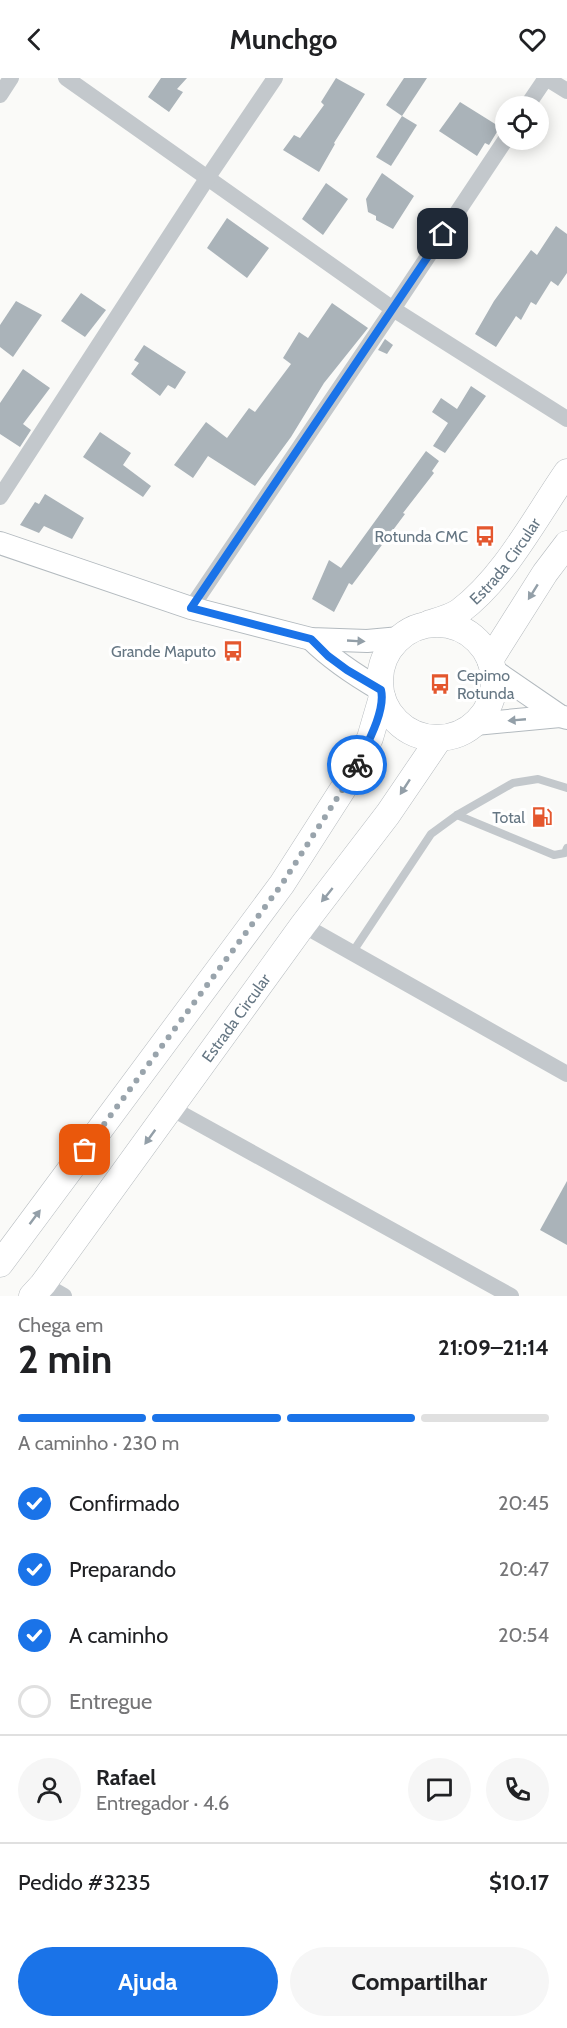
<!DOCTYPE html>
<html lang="pt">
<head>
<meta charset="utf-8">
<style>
	:root { --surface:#fff; --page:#f6f6f6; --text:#202124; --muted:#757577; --line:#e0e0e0; --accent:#1a73e8 }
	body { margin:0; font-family:Cabin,sans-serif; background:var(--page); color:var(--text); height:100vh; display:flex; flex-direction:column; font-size:22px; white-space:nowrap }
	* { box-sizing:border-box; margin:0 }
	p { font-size:20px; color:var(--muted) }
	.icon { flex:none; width:33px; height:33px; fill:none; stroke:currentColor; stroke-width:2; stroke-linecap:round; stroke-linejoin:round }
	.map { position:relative; height:1218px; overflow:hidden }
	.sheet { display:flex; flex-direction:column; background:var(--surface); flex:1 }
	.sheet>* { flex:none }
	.fabs { position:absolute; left:495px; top:18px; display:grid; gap:12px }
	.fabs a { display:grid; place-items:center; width:54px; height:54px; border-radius:50%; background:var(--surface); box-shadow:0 3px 15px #0003; font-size:30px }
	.pin { position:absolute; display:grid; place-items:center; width:51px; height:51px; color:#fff; margin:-26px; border-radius:12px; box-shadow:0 3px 9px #0006 }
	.courier { position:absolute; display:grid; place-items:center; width:60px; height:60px; margin:-30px; border:4px solid #1a73e8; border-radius:50%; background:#fff; color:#222; box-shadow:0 2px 8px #0007 }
	.overview em { font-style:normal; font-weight:700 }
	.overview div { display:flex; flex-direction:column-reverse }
	.overview { display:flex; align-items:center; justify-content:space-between; height:102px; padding:0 18px }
	h1 { font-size:39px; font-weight:700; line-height:45px }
	.bar { display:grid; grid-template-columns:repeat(4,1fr); gap:9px 6px; align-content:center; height:72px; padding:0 18px }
	.bar i { height:8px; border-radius:4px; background:var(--line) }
	.bar .active { background:var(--accent) }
	.bar p { grid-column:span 4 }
	.line { display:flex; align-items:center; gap:15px; padding:0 18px; border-top:2px solid var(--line) }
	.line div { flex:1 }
	.round { display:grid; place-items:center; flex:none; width:63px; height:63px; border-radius:32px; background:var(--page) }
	ol { padding:0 18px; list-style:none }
	li { display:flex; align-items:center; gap:18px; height:66px }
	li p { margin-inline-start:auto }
	li .icon { padding:6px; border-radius:50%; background:var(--accent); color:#fff; stroke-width:4 }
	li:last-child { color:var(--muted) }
	li i { width:33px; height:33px; border:3px solid var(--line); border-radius:50% }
	.primary-button { display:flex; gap:12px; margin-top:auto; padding:12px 18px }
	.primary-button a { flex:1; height:69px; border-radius:36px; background:var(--accent); color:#fff; font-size:24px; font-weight:700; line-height:69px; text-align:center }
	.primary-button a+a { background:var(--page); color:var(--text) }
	header { display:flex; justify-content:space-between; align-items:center; height:78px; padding:0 18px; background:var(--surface); font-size:27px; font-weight:700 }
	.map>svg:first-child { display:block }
</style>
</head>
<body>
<header><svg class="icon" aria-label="back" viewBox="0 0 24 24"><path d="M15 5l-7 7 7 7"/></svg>Munchgo<svg class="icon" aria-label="heart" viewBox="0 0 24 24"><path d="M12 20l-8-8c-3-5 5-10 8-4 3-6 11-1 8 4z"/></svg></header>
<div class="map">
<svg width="567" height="1218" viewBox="0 0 567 1218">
	<rect width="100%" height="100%" fill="#fafaf8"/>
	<g fill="#aab3b9">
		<path d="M161,0H187L177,11L183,14L169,34L148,19Z"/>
		<path d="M336,0L365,16L334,65L335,66L319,94L283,72L294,57L300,60L324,27L321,24Z"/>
		<path d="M404,0H427L402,38L386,27Z"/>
		<path d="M460,24L500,49L489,67L485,65L477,78L439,53Z"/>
		<path d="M402,38L417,47L391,88L376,79Z"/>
		<path d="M382,95L414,118L393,151L376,142V138L368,134L366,121Z"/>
		<path d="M326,105L348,121L323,157L302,141Z"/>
		<path d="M227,140L269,170L247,200L207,170Z"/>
		<path d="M556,148L567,156V195L558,208L551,203L536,227L531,224L521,242L516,238L496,269L475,256L494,223L531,172L537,177Z"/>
		<path d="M81,215L106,232L85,259L61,243Z"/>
		<path d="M16,223L42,237L13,279L0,269V247Z"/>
		<path d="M332,225L368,250L324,305L291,359L255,408L208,378L193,400L174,387L206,344L227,360L249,330L255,334L291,286L283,280L299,254L308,260Z"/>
		<path d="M385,261L393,267L387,276L378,272Z"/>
		<path d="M144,267L186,294L175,311L168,307L160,318L131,296L139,285L134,282Z"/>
		<path d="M23,291L50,310L23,346L31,352L20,369L0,356V325Z"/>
		<path d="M471,308L486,318L445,375L433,368L448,345L432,334L441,320L457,331Z"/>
		<path d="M100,354L131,375L123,387L151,408L143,419L83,379Z"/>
		<path d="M426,373L439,383L432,393L434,395L403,435L405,436L358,499L352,507L349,505L334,534L312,521L329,482L341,490Z"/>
		<path d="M45,416L84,440L72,461L44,448L39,455L20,447L35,424L39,426Z"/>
		<path d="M567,1103V1167L540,1152Z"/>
	</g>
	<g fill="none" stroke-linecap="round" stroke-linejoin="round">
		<g stroke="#b3babf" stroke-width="24">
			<g id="secondary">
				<path d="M0,465L191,530L311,561L367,563L400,560"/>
				<path d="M311,561C332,582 355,597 381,612"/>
				<path d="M493,592L560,638L567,640"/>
				<path d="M475,646L560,638"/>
			</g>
		</g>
		<g stroke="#b5babe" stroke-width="27">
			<g id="primary">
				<path id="s1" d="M430,545C440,542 452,539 460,533C505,499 535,440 567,394"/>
				<circle cx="437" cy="603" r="57"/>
				<path d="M490,582L545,495L567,466"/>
				<path d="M0,1186L282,806L350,700L370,660L382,619"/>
				<path id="s2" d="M32,1218L43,1206L303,847L388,736L439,661"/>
			</g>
		</g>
		<g stroke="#c3c8cc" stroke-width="8">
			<path d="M457,737L554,777L565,775L567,770"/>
			<path d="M352,875L431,756L457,737L513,705L538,701L567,710"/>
		</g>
		<g stroke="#c3c8cc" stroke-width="16">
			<path d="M66,0L393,231L567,341"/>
			<path d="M546,0L567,13"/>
			<path d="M0,17L11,0"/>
			<path d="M527,28L546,0"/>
			<path d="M0,419L208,99L275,0"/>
			<path d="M191,530L393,231L506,61"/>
			<path d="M303,847L567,996"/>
			<path d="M171,1030L511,1218"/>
			<path d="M43,1206L64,1218"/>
		</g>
		<use href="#secondary" stroke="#fff" stroke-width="22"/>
		<use href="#primary" stroke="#fff" stroke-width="26"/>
	</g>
	<defs><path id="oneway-solid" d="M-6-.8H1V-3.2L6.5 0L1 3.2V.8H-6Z" transform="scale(1.5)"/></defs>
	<g fill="#939fa8">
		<use href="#oneway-solid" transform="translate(533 514) rotate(122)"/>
		<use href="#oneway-solid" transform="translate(356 563) rotate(3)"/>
		<use href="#oneway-solid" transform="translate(517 642) rotate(175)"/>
		<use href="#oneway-solid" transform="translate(405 709) rotate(123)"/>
		<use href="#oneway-solid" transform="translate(327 817) rotate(129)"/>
		<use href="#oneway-solid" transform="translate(150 1059) rotate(126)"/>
		<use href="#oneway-solid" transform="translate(35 1139) rotate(-53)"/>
	</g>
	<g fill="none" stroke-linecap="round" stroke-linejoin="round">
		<path stroke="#99a4ac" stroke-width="6" stroke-dasharray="0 10.8" d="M85,1072L282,806L350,700L357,687"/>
		<path stroke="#1a73e8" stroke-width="8" d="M357,687C366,668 386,633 381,612L347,592L328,578L311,561L191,530L443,156"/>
	</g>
	<defs>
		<g id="bus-bare" transform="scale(1.62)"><path d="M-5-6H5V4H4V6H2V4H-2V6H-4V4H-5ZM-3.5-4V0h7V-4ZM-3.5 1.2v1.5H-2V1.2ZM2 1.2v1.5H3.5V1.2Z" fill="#e4572e" stroke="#fff" stroke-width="2.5" paint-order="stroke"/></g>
		<g id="fuel-bare" transform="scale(1.62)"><path d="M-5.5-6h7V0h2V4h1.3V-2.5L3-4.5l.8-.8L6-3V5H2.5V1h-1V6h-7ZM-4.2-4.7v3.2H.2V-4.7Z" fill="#e4572e" stroke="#fff" stroke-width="2.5" paint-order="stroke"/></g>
	</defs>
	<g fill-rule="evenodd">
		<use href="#bus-bare" x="485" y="458"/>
		<use href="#bus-bare" x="233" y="573"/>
		<use href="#bus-bare" x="440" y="606"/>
		<use href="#fuel-bare" x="542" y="739"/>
	</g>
	<g text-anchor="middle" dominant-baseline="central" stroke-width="6" stroke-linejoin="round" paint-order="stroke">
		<g font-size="16" fill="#657683" stroke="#fff" text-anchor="end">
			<text x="468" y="458">Rotunda CMC</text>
			<text x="216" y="573">Grande Maputo</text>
			<text x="457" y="597" text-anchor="start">Cepimo<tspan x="457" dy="18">Rotunda</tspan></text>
			<text x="525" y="739">Total</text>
		</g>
		<g font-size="16" fill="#657683" stroke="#fff">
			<text stroke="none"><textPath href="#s1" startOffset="100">Estrada Circular</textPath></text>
			<text stroke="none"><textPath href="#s2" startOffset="345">Estrada Circular</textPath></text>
		</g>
	</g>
</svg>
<div class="fabs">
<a><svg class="icon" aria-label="locate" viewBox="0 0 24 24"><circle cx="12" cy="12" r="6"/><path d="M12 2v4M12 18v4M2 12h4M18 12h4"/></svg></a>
</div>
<div class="pin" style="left:85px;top:1072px;background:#ea580c"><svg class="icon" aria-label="bag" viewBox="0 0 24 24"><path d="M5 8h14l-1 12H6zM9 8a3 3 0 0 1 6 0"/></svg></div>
<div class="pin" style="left:443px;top:156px;background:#1f2937"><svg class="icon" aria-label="home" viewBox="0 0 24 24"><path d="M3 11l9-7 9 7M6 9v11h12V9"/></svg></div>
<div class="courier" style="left:357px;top:687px"><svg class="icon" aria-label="bike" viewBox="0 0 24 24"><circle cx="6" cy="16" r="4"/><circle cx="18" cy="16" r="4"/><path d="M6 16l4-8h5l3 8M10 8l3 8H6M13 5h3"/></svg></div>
</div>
<section class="sheet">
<div class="overview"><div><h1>2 min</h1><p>Chega em</p></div><em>21:09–21:14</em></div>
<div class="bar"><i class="active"></i><i class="active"></i><i class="active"></i><i></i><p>A caminho · 230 m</p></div>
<ol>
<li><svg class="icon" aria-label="check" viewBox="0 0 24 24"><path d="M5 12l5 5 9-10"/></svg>Confirmado<p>20:45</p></li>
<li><svg class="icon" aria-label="check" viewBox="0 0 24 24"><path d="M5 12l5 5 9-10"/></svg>Preparando<p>20:47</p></li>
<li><svg class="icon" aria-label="check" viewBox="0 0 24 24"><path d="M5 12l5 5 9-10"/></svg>A caminho<p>20:54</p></li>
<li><i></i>Entregue</li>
</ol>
<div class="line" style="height:108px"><a class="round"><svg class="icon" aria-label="person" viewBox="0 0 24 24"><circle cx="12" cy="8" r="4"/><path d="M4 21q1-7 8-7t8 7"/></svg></a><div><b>Rafael</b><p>Entregador · 4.6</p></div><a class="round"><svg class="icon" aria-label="chat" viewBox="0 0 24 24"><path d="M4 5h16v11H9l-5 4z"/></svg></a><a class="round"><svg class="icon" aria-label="phone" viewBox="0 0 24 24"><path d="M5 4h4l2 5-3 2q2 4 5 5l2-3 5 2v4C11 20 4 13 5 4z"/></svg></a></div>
<div class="line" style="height:78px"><div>Pedido #3235</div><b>$10.17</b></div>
<div class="primary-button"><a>Ajuda</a><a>Compartilhar</a></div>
</section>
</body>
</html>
